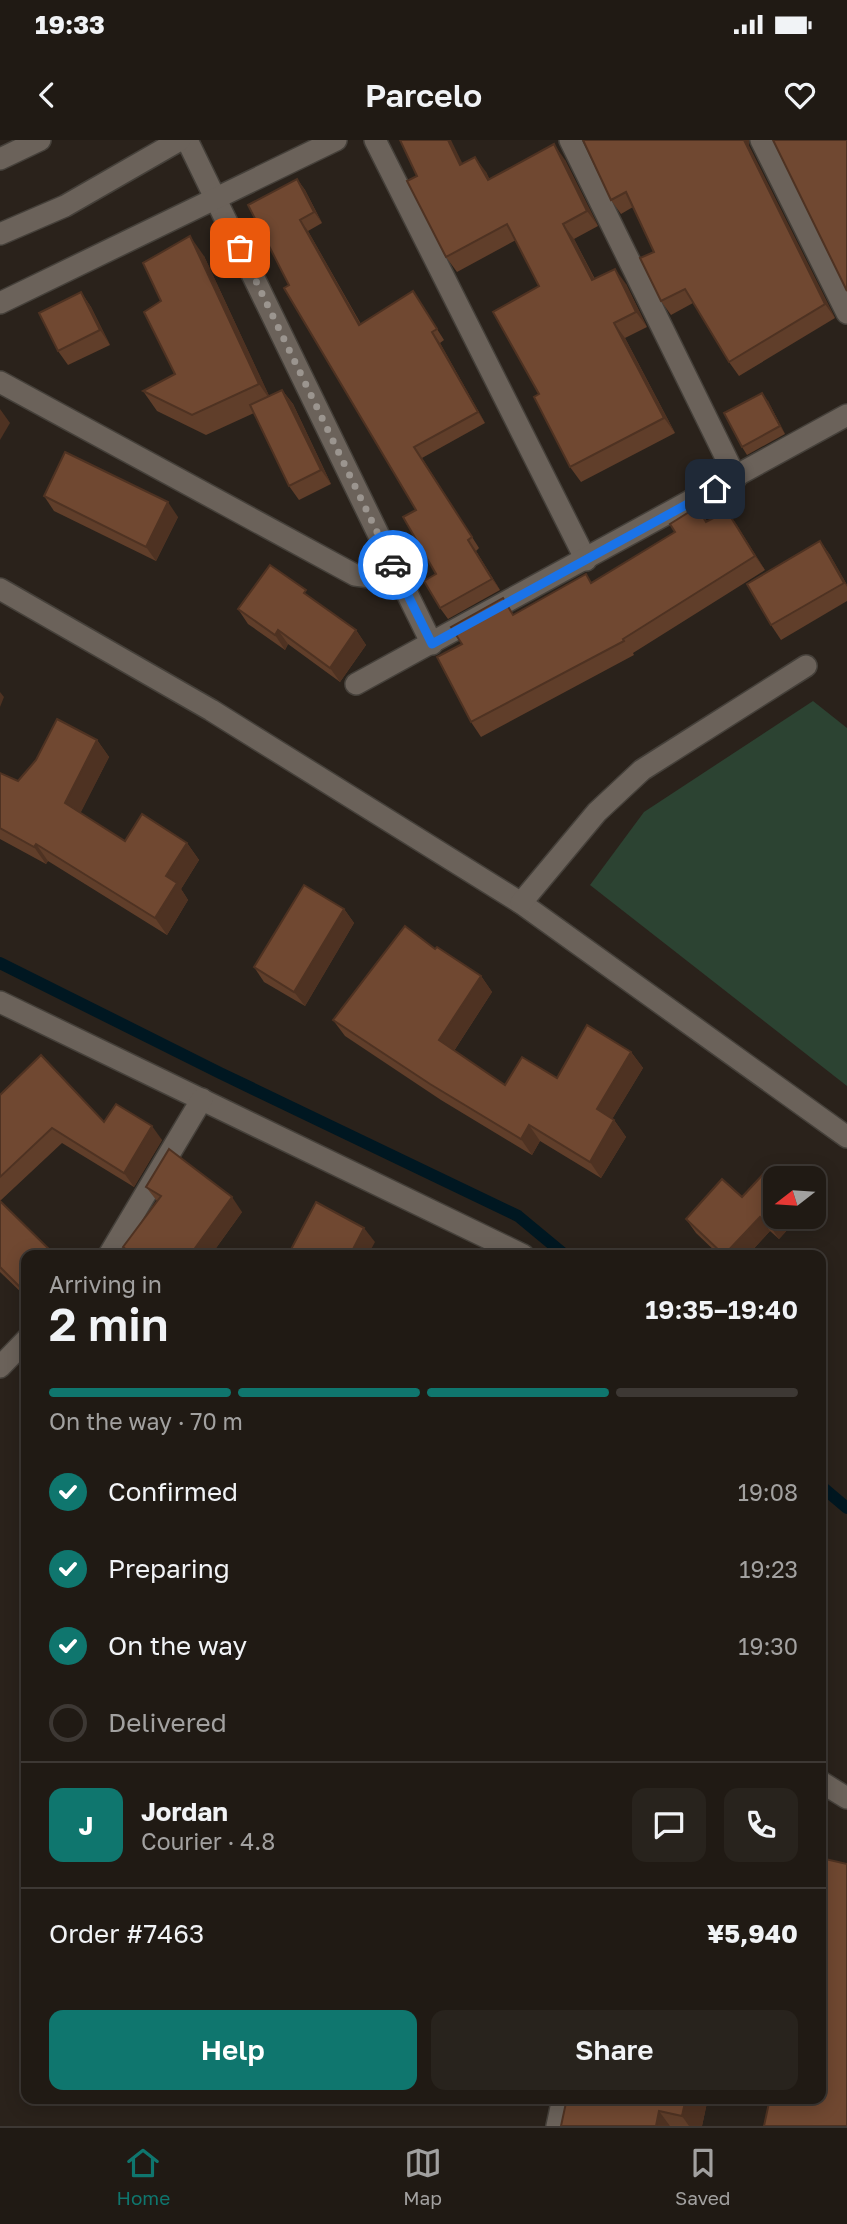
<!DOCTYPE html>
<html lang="en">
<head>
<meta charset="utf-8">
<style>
	:root { --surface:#201a14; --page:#28231d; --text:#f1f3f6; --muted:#a2a1a0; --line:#3d3834; --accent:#0f766e }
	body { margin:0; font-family:"Golos Text",sans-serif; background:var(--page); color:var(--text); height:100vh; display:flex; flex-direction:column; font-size:26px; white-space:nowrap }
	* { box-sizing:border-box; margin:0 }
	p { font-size:23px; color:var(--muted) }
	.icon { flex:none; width:38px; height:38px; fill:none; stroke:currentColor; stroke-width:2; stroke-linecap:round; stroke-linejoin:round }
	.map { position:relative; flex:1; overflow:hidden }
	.panel { position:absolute; left:21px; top:1110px; width:805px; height:854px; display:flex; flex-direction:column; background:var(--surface); border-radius:14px; box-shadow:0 4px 18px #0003,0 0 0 2px var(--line) }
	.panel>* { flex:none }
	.needle { width:46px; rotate:253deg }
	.buttons { position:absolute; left:763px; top:1026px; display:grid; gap:14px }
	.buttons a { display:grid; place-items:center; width:63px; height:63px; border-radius:14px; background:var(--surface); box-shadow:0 4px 18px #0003,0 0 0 2px var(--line); font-size:35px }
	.pin { position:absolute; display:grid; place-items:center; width:60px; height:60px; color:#fff; margin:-30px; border-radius:14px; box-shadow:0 4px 10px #0006 }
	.courier { position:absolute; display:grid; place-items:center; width:70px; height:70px; margin:-35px; border:5px solid #1a73e8; border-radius:50%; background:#fff; color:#222; box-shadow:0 2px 9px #0007 }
	.overview em { font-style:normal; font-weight:600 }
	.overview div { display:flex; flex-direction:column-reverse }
	.overview { display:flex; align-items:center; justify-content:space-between; height:119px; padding:0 28px }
	h1 { font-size:46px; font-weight:600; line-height:52px }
	.bar { display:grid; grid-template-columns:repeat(4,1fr); gap:10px 7px; align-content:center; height:84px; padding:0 28px }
	.bar i { height:9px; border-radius:5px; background:var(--line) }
	.bar .selected { background:var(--accent) }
	.bar p { grid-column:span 4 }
	.line { display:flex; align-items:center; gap:18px; padding:0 28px; border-top:2px solid var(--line) }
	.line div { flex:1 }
	.round { display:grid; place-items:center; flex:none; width:74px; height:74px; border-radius:14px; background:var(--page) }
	ol { padding:0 28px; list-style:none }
	li { display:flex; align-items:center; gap:21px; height:77px }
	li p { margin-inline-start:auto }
	li .icon { padding:7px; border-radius:50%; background:var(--accent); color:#fff; stroke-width:4 }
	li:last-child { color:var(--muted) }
	li i { width:38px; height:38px; border:4px solid var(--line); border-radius:50% }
	.button { display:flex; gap:14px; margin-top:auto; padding:14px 28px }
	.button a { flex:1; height:80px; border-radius:14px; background:var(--accent); color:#fff; font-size:28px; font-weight:600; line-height:80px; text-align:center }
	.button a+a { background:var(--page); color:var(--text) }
	.status { display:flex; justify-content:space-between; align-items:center; height:49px; padding:0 35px; background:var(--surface); direction:ltr }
	.status svg { height:19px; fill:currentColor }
	header { display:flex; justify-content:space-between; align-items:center; height:91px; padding:0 28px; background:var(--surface); font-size:32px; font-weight:600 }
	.tab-bar { display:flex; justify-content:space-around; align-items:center; height:98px; border-top:2px solid var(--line); background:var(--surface); font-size:19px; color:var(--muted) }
	.tab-bar a { display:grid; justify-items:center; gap:4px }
	.tab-bar .selected { color:var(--accent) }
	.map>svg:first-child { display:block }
</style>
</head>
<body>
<div class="status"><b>19:33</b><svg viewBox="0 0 49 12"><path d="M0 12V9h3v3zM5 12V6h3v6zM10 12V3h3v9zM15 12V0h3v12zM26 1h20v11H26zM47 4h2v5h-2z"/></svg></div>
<header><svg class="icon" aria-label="back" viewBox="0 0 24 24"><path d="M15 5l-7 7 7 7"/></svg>Parcelo<svg class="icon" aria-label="heart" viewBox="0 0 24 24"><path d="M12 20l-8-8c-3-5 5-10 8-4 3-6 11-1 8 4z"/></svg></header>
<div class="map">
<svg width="847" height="1986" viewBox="0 0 847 1986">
	<rect width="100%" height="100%" fill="#2a221b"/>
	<path fill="#2c4332" d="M813,561L847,588V946L590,745L644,672Z"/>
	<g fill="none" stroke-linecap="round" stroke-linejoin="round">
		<g stroke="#001721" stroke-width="12">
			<path d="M0,823L220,933L518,1076L565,1115"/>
			<path d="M821,1346L847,1368"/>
		</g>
		<g stroke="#45403a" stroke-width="24">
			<g id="street">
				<path d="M187,0L401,441"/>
				<path d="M375,0L586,420"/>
				<path d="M570,0L736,338"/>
				<path d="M761,0L847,173"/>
				<path d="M0,19L40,0"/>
				<path d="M0,94L65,66L180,0"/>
				<path d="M0,163L336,0"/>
				<path d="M0,242L355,435L401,441L432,504"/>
				<path d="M0,449L211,570L521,763L847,997"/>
				<path d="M356,544L847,275"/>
				<path d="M521,763L597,672L642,630L806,526"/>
				<path d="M0,862L523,1115"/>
				<path d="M109,1115L202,959"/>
				<path d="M0,1227L26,1200"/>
				<path d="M821,1642L847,1658"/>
				<path d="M557,1986L563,1958"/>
			</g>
		</g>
		<use href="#street" stroke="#6b625a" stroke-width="21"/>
	</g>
	<g fill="#603e2a">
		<path d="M583,0L749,6L835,178L739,236L729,222L693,163L671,175L661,161L654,112L633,67L621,74L611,60Z"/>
		<path d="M565,20L598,86L574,99L595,139L626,144L647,187L625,198L675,293L581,342L570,327L539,254V146L516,100L457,132L446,117L463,24L486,32L489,39Z"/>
		<path d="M297,39L305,50L322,83L308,91L361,184L413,151L444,200L440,203L485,283L422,318L479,408L476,411L500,450L448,479L440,468L436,434L416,370L289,145Z"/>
		<path d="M204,116L269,256L282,250L293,264L331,344L299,360L289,346L254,273L206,295L157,271L143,251L175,234L161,161Z"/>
		<path d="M81,152L91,167L110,205L68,225L58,211Z"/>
		<path d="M768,261L785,294L747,315L742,307Z"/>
		<path d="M44,356L178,377L156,421L54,371Z"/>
		<path d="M697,367L707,381L727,371L765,430L633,513L634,515L481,597L471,582L514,475L592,443L675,392Z"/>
		<path d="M820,401L830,415L847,445V461L781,500L771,485Z"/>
		<path d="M311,458L356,490L366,505L340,542L288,504L285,510L248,484L238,469Z"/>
		<path d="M97,600L109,617L80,673L125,701L187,703L199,720L181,749L188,760L167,795L48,721L46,724L0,699V633L18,641Z"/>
		<path d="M344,769L354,783L305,866L264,842L254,827Z"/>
		<path d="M435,809L481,836L492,852L454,911L505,945L557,938L631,912L643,928L612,979L614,980L626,997L601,1038L540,1001L532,1015L441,960L345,896L333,880Z"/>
		<path d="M0,955L104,982L162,1000L134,1047L62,1003L0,1061L26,1115V1157L0,1132Z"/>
		<path d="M146,1047L242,1072L211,1115H128L123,1107L157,1061Z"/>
		<path d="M742,1057L775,1076H800L779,1099L770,1091L748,1115H719L696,1093L686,1079Z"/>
		<path d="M567,1958H708L702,1986H561Z"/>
	</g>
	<g fill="#4e3222">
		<path d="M448,0H451L471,41L460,25Z"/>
		<path d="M744,0H749V6L835,178L825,164Z"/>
		<path d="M554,4L565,20L598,86L587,71Z"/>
		<path d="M475,17L486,32L498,55L488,40Z"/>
		<path d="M297,39L305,50L322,83L314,72Z"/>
		<path d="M300,80L308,91L367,196L359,185Z"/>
		<path d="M563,84L574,99L603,156L592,140Z"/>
		<path d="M190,96L204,116L273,264L259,244Z"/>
		<path d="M615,129L626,144L647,187L636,172Z"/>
		<path d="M81,152L91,167L110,205L100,190Z"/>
		<path d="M614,183L625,198L675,293L664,278Z"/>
		<path d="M432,192L440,203L485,283L478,272Z"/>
		<path d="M282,250L293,264L331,344L321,330Z"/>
		<path d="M762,253L768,261L785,294L780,286Z"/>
		<path d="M0,269L10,283L0,300Z"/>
		<path d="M168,362L178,377L156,421L146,407Z"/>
		<path d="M727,371L737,385L765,430L755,416Z"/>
		<path d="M468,400L476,411L500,450L492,439Z"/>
		<path d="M820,401L830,415L847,445V447Z"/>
		<path d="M278,490L288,504L285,510L275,495Z"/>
		<path d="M356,490L366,505L340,542L330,528Z"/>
		<path d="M0,552L4,557L0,567Z"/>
		<path d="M97,600L109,617L77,680L65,663Z"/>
		<path d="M187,703L199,720L181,749L188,760L167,795L155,778L166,736Z"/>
		<path d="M36,704L48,721L46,724L34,707Z"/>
		<path d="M344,769L354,783L305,866L294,852Z"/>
		<path d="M481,836L492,852L450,917L439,900Z"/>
		<path d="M631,912L643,928L608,986L597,969Z"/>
		<path d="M614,980L626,997L601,1038L590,1022Z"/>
		<path d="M529,985L540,1001L532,1015L521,999Z"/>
		<path d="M152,986L162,1000L134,1047L124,1033Z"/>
		<path d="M232,1057L242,1072L211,1115H190Z"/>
		<path d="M777,1076H800L779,1099L769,1085Z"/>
		<path d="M760,1077L770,1091L748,1115H725Z"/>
		<path d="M364,1088L375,1102L368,1115H350Z"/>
		<path d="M686,1958H708L702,1986H689L682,1976Z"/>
		<path d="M659,1971L670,1986H656Z"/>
	</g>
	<g fill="#704831" stroke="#4e3222" stroke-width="2">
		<path d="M400,0H448L460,25L475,17L488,40L554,4L587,71L563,84L592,140L615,129L636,172L614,183L664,278L570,327L534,257L539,254L493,172L539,146L507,84L446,117L407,41L417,36Z"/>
		<path d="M583,0H744L825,164L729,222L685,149L661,161L640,118L654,112L626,52L611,60Z"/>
		<path d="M773,0H847V151Z"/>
		<path d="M297,39L314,72L300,80L359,185L413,151L437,189L432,192L478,272L414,307L472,397L468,400L492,439L440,468L424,441L436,434L403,377L416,370L284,148L289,145L248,65Z"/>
		<path d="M190,96L259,244L192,275L143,251L175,234L144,172L161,161L143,123Z"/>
		<path d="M81,152L100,190L58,211L39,173Z"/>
		<path d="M282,250L321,330L289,346L250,265Z"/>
		<path d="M762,253L780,286L742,307L724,273Z"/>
		<path d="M65,312L168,362L146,407L44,356Z"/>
		<path d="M697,367L706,382L727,371L755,416L623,499L624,501L471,582L437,517L462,504L451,487L503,458L513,475L586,434L591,443L675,392L670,384Z"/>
		<path d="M820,401L844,443L771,485L747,444Z"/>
		<path d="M270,425L306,450L304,453L356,490L330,528L278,490L275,495L238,469Z"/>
		<path d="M57,579L97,600L65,663L125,701L142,674L187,703L166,736L177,743L155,778L36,704L34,707L0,688V633L18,641L36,620Z"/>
		<path d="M304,745L344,769L294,852L254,827Z"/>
		<path d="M405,786L435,809L437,807L481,836L439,900L505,945L522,917L557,938L587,885L631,912L597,969L614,980L590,1022L529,985L521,999L430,944L333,880Z"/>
		<path d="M41,915L104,982L116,964L152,986L124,1033L52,988L0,1037V955Z"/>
		<path d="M169,1009L232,1057L190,1115H133L123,1107L161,1056L146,1047Z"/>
		<path d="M768,1029L778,1038H775V1076H777L769,1085L760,1077L724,1115L686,1079L722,1039L742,1057Z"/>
		<path d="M0,1061L55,1115H26V1153L0,1127Z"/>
		<path d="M316,1062L364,1088L350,1115H288Z"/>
		<path d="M821,1718L847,1724V1986H764L770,1958H821Z"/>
		<path d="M567,1958H686L682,1976L659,1971L656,1986H561Z"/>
	</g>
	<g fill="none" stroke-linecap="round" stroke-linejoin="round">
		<path stroke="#9b958f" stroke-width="7" stroke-dasharray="0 12.6" d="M240,108L393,425"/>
		<path stroke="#1a73e8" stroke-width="9" d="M393,425L432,504L715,349"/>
	</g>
</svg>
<div class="buttons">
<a><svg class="needle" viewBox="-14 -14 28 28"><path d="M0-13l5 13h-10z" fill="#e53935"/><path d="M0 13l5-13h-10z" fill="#a2a1a0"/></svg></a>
</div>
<div class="pin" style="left:240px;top:108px;background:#ea580c"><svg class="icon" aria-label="bag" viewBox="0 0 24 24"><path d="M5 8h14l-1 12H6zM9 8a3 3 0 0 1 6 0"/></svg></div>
<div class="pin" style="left:715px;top:349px;background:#1f2937"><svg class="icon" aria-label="home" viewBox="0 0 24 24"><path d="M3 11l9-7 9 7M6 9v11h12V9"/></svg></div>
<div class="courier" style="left:393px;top:425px"><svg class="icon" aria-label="car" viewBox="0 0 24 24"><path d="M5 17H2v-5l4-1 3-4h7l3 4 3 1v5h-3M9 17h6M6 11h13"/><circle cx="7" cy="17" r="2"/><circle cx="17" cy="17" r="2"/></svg></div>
<section class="panel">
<div class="overview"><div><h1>2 min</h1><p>Arriving in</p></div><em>19:35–19:40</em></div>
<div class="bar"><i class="selected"></i><i class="selected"></i><i class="selected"></i><i></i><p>On the way · 70 m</p></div>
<ol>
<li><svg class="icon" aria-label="check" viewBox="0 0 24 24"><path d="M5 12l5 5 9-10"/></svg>Confirmed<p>19:08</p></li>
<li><svg class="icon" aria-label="check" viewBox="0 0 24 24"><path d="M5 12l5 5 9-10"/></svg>Preparing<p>19:23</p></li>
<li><svg class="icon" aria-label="check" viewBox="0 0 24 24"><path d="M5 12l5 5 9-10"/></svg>On the way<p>19:30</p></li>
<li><i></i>Delivered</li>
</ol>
<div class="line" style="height:126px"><b class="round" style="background:var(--accent);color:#fff">J</b><div><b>Jordan</b><p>Courier · 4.8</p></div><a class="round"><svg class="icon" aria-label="chat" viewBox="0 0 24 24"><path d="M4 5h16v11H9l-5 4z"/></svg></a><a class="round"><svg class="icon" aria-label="phone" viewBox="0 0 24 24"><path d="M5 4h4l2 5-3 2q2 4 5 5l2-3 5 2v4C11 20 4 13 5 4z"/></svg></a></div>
<div class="line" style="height:91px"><div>Order #7463</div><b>¥5,940</b></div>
<div class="button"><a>Help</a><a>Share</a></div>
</section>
</div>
<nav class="tab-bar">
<a class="selected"><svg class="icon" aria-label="home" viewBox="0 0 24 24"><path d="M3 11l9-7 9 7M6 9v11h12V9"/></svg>Home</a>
<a><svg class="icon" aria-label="map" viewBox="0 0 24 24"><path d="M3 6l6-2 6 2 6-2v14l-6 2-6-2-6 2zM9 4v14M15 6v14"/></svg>Map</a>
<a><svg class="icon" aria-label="saved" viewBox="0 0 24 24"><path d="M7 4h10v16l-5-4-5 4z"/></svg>Saved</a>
</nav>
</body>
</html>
